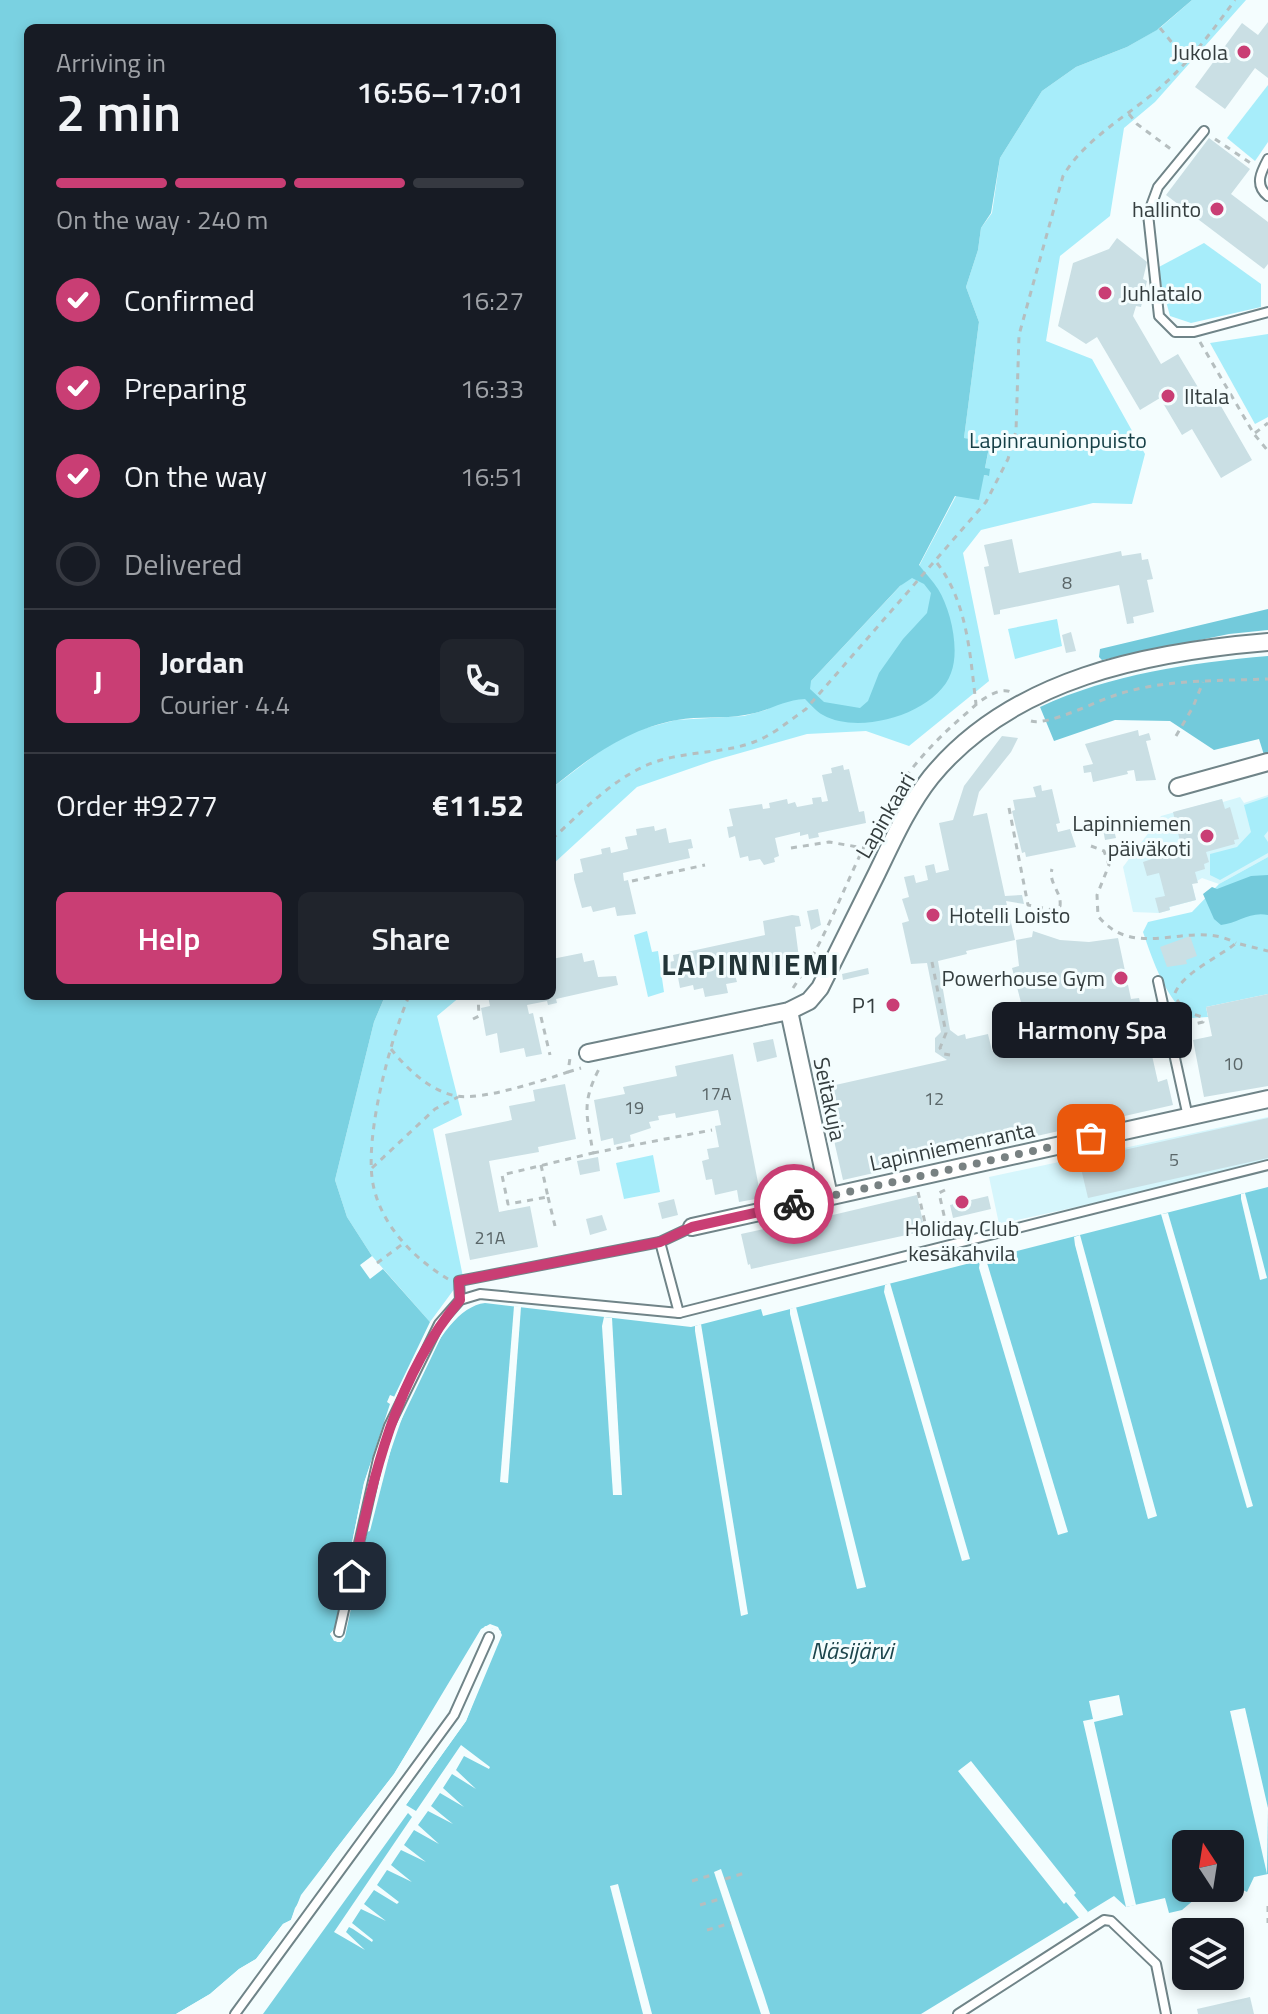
<!DOCTYPE html>
<html lang="en">
<head>
<meta charset="utf-8">
<style>
	:root { --surface:#171b24; --page:#20242c; --text:#f1f3f6; --muted:#9ea1a6; --line:#363941; --accent:#c93e74 }
	body { margin:0; font-family:"Titillium Web",sans-serif; background:var(--page); color:var(--text); height:100vh; display:flex; flex-direction:column; font-size:30px; white-space:nowrap }
	* { box-sizing:border-box; margin:0 }
	p { font-size:26px; color:var(--muted) }
	.icon { flex:none; width:44px; height:44px; fill:none; stroke:currentColor; stroke-width:2; stroke-linecap:round; stroke-linejoin:round }
	.map { position:relative; flex:1; overflow:hidden }
	.side { position:absolute; left:24px; top:24px; width:532px; height:976px; display:flex; flex-direction:column; background:var(--surface); border-radius:12px; box-shadow:0 4px 12px #0003 }
	.side>* { flex:none }
	.needle { width:52px; rotate:348deg }
	.buttons { position:absolute; left:1172px; top:1830px; display:grid; gap:16px }
	.buttons a { display:grid; place-items:center; width:72px; height:72px; border-radius:12px; background:var(--surface); box-shadow:0 4px 12px #0003; font-size:40px }
	.pin { position:absolute; display:grid; place-items:center; width:68px; height:68px; color:#fff; margin:-34px; border-radius:16px; box-shadow:0 4px 12px #0006 }
	.courier { position:absolute; display:grid; place-items:center; width:80px; height:80px; margin:-40px; border:6px solid #c93e74; border-radius:50%; background:#fff; color:#222; box-shadow:0 2px 10px #0007 }
	.bubble { position:absolute; height:56px; border-radius:12px; background:var(--surface); box-shadow:0 4px 12px #0003; font-size:26px; font-weight:600; line-height:56px; text-align:center }
	.overview em { font-style:normal; font-weight:600 }
	.overview div { display:flex; flex-direction:column-reverse }
	.overview { display:flex; align-items:center; justify-content:space-between; height:136px; padding:0 32px }
	h1 { font-size:52px; font-weight:600; line-height:60px }
	.bar { display:grid; grid-template-columns:repeat(4,1fr); gap:12px 8px; align-content:center; height:96px; padding:0 32px }
	.bar i { height:10px; border-radius:6px; background:var(--line) }
	.bar .active { background:var(--accent) }
	.bar p { grid-column:span 4 }
	.line { display:flex; align-items:center; gap:20px; padding:0 32px; border-top:2px solid var(--line) }
	.line div { flex:1 }
	.round { display:grid; place-items:center; flex:none; width:84px; height:84px; border-radius:12px; background:var(--page) }
	ol { padding:0 32px; list-style:none }
	li { display:flex; align-items:center; gap:24px; height:88px }
	li p { margin-inline-start:auto }
	li .icon { padding:8px; border-radius:50%; background:var(--accent); color:#fff; stroke-width:4 }
	li:last-child { color:var(--muted) }
	li i { width:44px; height:44px; border:4px solid var(--line); border-radius:50% }
	.button { display:flex; gap:16px; margin-top:auto; padding:16px 32px }
	.button a { flex:1; height:92px; border-radius:12px; background:var(--accent); color:#fff; font-size:32px; font-weight:600; line-height:92px; text-align:center }
	.button a+a { background:var(--page); color:var(--text) }
	.map>svg:first-child { display:block }
</style>
</head>
<body>
<div class="map">
<svg width="1268" height="2014" viewBox="0 0 1268 2014">
	<rect width="100%" height="100%" fill="#f4fdfe"/>
	<g fill="#d6f6fc">
		<path d="M1268,795V857L1219,884L1202,878L1192,884L1196,900L1170,907V910L1159,913L1133,912L1123,867L1161,816L1222,799L1223,802L1240,797L1244,803Z"/>
		<path d="M1268,1117V1165L999,1224L989,1177Z"/>
	</g>
	<g fill="#a7edfa">
		<path d="M1192,0H1246L1155,102L1124,128L1110,216L1060,256L1046,341L1092,359L1145,454L1132,504L1093,503L981,530L963,553L989,681L909,746L866,731L807,734L712,761L637,787L552,865V788L603,749L635,731L676,720L744,716L766,710L811,681L919,566L956,496L984,475L988,476L985,468L990,443L964,438L979,322L966,287L978,250L981,228L992,213L1000,158L1042,91L1076,67L1127,47L1160,28Z"/>
		<path d="M1268,85V142L1255,161L1227,138Z"/>
		<path d="M1204,243L1261,284V307L1191,323L1170,316L1157,268Z"/>
		<path d="M1268,334V417L1255,424L1210,343Z"/>
		<path d="M1057,619L1062,646L1015,659L1008,629Z"/>
		<path d="M1268,797V831L1264,836L1268,842V853L1220,880L1210,875V854L1237,847L1251,832L1244,805Z"/>
		<path d="M1268,857V994L1206,1007L1208,1017L1190,1018C1165,997 1153,961 1143,932L1148,922L1192,912L1219,884Z"/>
		<path d="M647,931L652,952L658,951L664,992L648,997L634,935Z"/>
		<path d="M385,996H461L437,1016L462,1115L433,1129L463,1277L430,1322L372,1256L347,1217L335,1180L374,1022Z"/>
		<path d="M653,1155L660,1192L624,1199L616,1163Z"/>
	</g>
	<g fill="#73cadb">
		<path d="M1268,609V630L1229,634L1102,660L1099,657L1100,649Z"/>
		<path d="M1268,656V754L1264,755L1259,739L1214,750L1170,721L1115,720L1054,741L1040,707C1111,674 1190,663 1268,656Z"/>
		<path d="M1268,875V915C1250,911 1238,923 1221,925L1214,919L1203,894L1212,887L1217,889L1251,876Z"/>
	</g>
	<path fill="#7ad1e1" fill-rule="evenodd" d="M0,0H1192L1157,30L1127,47L1076,67L1042,91L1000,158L991,213L981,228L978,250L966,287L979,322L964,438L990,442L985,468L990,469L989,476L984,475L979,500L955,496L919,565C925,573 933,581 938,589C951,610 960,650 951,673C937,713 860,736 823,715C817,712 810,704 805,699C782,700 768,712 745,715C723,719 699,716 677,720C627,729 590,757 552,788V28H28V996H385L374,1022L335,1180L347,1217L372,1256L360,1265L370,1279L383,1269L430,1322L394,1397L390,1396L388,1402L391,1404L364,1483L335,1628L330,1634L337,1642H341C357,1577 410,1311 485,1303L691,1327L761,1309L763,1316L1268,1187V1874L1254,1877L1247,1892L1230,1884V1844H1186V1888H1208L1182,1910L1169,1913L1165,1898L1126,1907L1114,1896L921,2014H256L466,1721L501,1631L485,1626L394,1774L332,1854L295,1908L291,1920L283,1924L256,1959L239,1969L210,1994L176,2014H0ZM912,578L924,584L931,593L927,613L903,639L879,673L868,701L860,708L824,702L810,689L811,681L900,586Z"/>
	<g fill="#f4fdfe">
		<path d="M1245,1193L1267,1278L1260,1280L1241,1199V1194Z"/>
		<path d="M1168,1213L1253,1506L1247,1508L1161,1214Z"/>
		<path d="M1080,1235L1157,1516L1148,1519L1075,1245L1074,1237Z"/>
		<path d="M986,1260L988,1266L1068,1532L1058,1535L979,1268L980,1261Z"/>
		<path d="M890,1283L970,1559L962,1561L884,1292L885,1285Z"/>
		<path d="M465,1304L468,1306L444,1331L395,1433L370,1531L367,1532L345,1637L341,1642L334,1641L330,1634L335,1628L364,1483L390,1404L387,1402L390,1395L395,1397L433,1319L434,1323L415,1364L398,1399L394,1401L375,1457L339,1629L335,1635L338,1638L341,1636L379,1471L391,1432L441,1329Z"/>
		<path d="M514,1306L521,1307L508,1483L500,1482Z"/>
		<path d="M796,1307L866,1587L857,1589L790,1314V1309Z"/>
		<path d="M604,1317L612,1318L622,1495H613L602,1326Z"/>
		<path d="M701,1324L748,1614L741,1616L695,1331V1326Z"/>
		<path d="M490,1624L498,1627L502,1635L466,1721L406,1805L416,1811L461,1745L490,1767L489,1769L464,1756L456,1770L476,1789L452,1774L443,1788L464,1807L440,1793L431,1806L453,1824L428,1811L418,1825L439,1844L414,1830L404,1845L426,1862L401,1850L391,1865L412,1882L387,1870L377,1885L399,1902L397,1904L374,1890L364,1904L386,1921L361,1909L352,1923L373,1940L372,1942L353,1929L349,1927L346,1932L365,1950L334,1932L412,1817L408,1813L263,2014H252L462,1719L497,1635L496,1630L491,1628L484,1632L397,1777L304,1897L294,1923L286,1927L258,1962L241,1972L212,1997L182,2014H176L210,1994L239,1969L256,1959L283,1924L291,1920L301,1895L394,1774L481,1629Z"/>
		<path d="M1119,1695L1123,1715L1094,1722L1136,1905L1126,1907L1083,1721L1093,1719L1089,1701Z"/>
		<path d="M1245,1708L1268,1808L1267,1874L1230,1711Z"/>
		<path d="M971,1761L1076,1893L1074,1895L1088,1912L1080,1919L1066,1902L1064,1904L958,1771Z"/>
		<path d="M721,1869L764,1995L770,2014H761L714,1872Z"/>
		<path d="M618,1884L652,2014H643L610,1886Z"/>
	</g>
	<g fill="#cadfe4">
		<path d="M1268,22V78L1255,68L1225,109L1195,87L1242,23L1258,35Z"/>
		<path d="M1209,138L1250,169L1231,194L1268,222V264L1264,269L1166,195Z"/>
		<path d="M1117,238L1147,262L1143,279L1147,281L1141,307L1136,306L1133,316L1161,364L1178,354L1205,399L1214,394L1252,460L1221,478L1192,429L1182,435L1160,398L1140,410L1097,337L1086,344L1058,326L1073,263L1109,249Z"/>
		<path d="M1012,539L1019,573L1121,551L1122,556L1141,553L1142,560L1148,559L1153,579L1147,580L1154,612L1133,617L1134,623L1127,624L1119,585L1000,610V614L994,615L984,567L989,566L984,545Z"/>
		<path d="M1071,632L1076,651L1066,653L1062,635Z"/>
		<path d="M1138,730L1139,736L1149,733L1151,740L1146,741L1156,780L1136,781L1134,770L1127,771L1128,774L1093,782L1091,772L1084,773L1083,766L1093,764L1085,744Z"/>
		<path d="M1002,736L1018,738L1011,752L979,792L973,816L987,813L1005,896L1022,895L1024,904L1006,901L1015,940L966,951L967,954L938,961L950,1030L958,1036L965,1034L966,1039L988,1034L992,1051L1031,1041L1012,968L1019,966L1016,940L1032,937L1033,931L1060,940L1089,942L1118,938L1131,999L1139,998L1158,1082L1167,1079L1173,1105L843,1180L822,1088L947,1060L935,1052V1038L941,1032L927,963L911,964L902,923L909,921L902,899L909,897L904,877L914,875L916,883L928,880L925,866L934,864L936,873L949,870L939,823L953,820L964,786Z"/>
		<path d="M843,765L844,770L849,769L859,812L864,811L866,823L818,833L819,837L809,839L808,834L800,836V832L775,838L779,856L774,858L775,862L764,865L760,859L749,861L748,856L740,858L735,836L729,838L727,827L733,826L729,809L762,804L763,809L770,808L769,803L787,799L788,804L795,802L797,807L813,804L812,798L821,797L822,802L828,801L822,775L832,773L831,768Z"/>
		<path d="M1041,785L1042,791L1052,789L1060,823L1056,824L1058,832L1070,829L1076,847L1026,857L1025,852L1022,853L1012,811L1015,810L1013,800L1036,797L1033,787Z"/>
		<path d="M1222,799L1225,809L1230,807L1239,839L1234,840L1235,844L1206,852L1209,862L1204,864L1205,869L1195,872L1198,883L1192,884L1196,900L1169,907L1170,910L1159,913L1155,898L1165,896L1159,873L1147,876L1143,862L1182,849L1173,812Z"/>
		<path d="M1112,822L1116,838L1105,840L1102,824Z"/>
		<path d="M654,826L655,831L666,828L669,843L691,839L693,848L688,849L690,858L623,873L624,881L628,880L636,914L617,916L615,907L593,912L591,906L582,908L574,879V874L583,872L580,859L602,854L601,849L610,847L611,853L628,849L625,837L637,835L636,829Z"/>
		<path d="M818,909L821,925L811,930L807,911Z"/>
		<path d="M792,915L799,916L801,926L795,927L799,958L780,960L781,965L735,975L737,982L726,984L728,993L705,997L703,988L694,990L693,985L680,988L677,972L671,973L669,962L674,961L673,955L765,935L763,921Z"/>
		<path d="M1190,936L1197,956L1186,960L1187,964L1167,967L1160,947Z"/>
		<path d="M582,953L584,962L594,960L598,977L616,976L618,985L556,999L557,1003L548,1005L547,1001L527,1005L529,1014L533,1013L542,1054L526,1057L524,1048L500,1053L497,1033L486,1036L481,1008L490,1006L488,996H552V959Z"/>
		<path d="M868,968L869,974L843,980L842,974Z"/>
		<path d="M1268,994V1086L1204,1097L1193,1040L1212,1036L1206,1007Z"/>
		<path d="M1017,1009L1021,1024L1001,1029L998,1013Z"/>
		<path d="M773,1039L777,1057L757,1062L753,1043Z"/>
		<path d="M733,1054L761,1198L739,1202L737,1190L715,1195L712,1179L706,1180L702,1161L709,1159L707,1149L719,1147L715,1126L721,1125L718,1110L676,1118L675,1113L658,1116L659,1120L649,1122L651,1128L630,1135L631,1141L614,1145L613,1138L601,1141L594,1100L625,1094L623,1087L677,1076L675,1066Z"/>
		<path d="M565,1084L576,1139L538,1147L539,1152L489,1161L499,1212L530,1206L538,1247L470,1260L445,1134L512,1120L509,1106L535,1101L533,1090Z"/>
		<path d="M1268,1118V1158L1088,1198L1079,1160Z"/>
		<path d="M598,1157L600,1171L580,1175L577,1161Z"/>
		<path d="M801,1173L805,1188L789,1191L786,1176Z"/>
		<path d="M917,1195L925,1231L751,1269L750,1264L748,1265L741,1234L777,1226L778,1228Z"/>
		<path d="M988,1196L991,1209L953,1218L950,1205Z"/>
		<path d="M674,1199L678,1215L662,1219L658,1203Z"/>
		<path d="M602,1215L607,1230L590,1235L586,1219Z"/>
		<path d="M1238,1921L1241,1944L1231,1946L1230,1932H1195Z"/>
		<path d="M1250,1997L1254,2014H1198L1197,2009Z"/>
	</g>
	<g fill="none" stroke-linecap="round" stroke-linejoin="round">
		<g stroke="#708488" stroke-width="12">
			<g id="service">
				<path d="M1204,131L1158,187L1148,214L1159,316L1175,332H1194L1268,312"/>
				<path d="M1268,159C1261,172 1254,185 1268,196"/>
				<path d="M1158,981L1188,1117"/>
				<path d="M660,1242L679,1313"/>
				<path d="M460,1300L459,1281L660,1242L692,1227"/>
				<path d="M339,1632L378,1459L389,1426L439,1324L460,1300L480,1294L679,1313L1268,1165"/>
				<path d="M235,2014L454,1715L489,1637"/>
				<path d="M958,2014L1104,1920L1111,1921L1156,1964L1166,2014"/>
			</g>
		</g>
		<g stroke="#708488" stroke-width="20">
			<g id="minor">
				<path d="M1178,787L1268,762"/>
				<path d="M789,1011L829,1196"/>
				<path d="M588,1053L789,1011L809,1001L820,988C839,950 858,911 877,873C893,840 908,806 931,777C1012,678 1148,652 1268,642"/>
				<path d="M692,1227L1268,1099"/>
			</g>
		</g>
		<g stroke="#b5bebf" stroke-width="3" stroke-dasharray="6 6" stroke-linecap="butt">
			<path d="M1160,28L1187,61"/>
			<path d="M1129,114L1137,124L1172,150"/>
			<path d="M1215,139L1252,164"/>
			<path d="M1200,342L1254,434L1268,451"/>
			<path d="M1255,433L1268,423"/>
			<path d="M937,563C968,603 970,656 976,704"/>
			<path d="M1031,721C1049,726 1098,700 1119,694C1166,679 1219,681 1268,679"/>
			<path d="M1176,736L1193,707L1203,682"/>
			<path d="M1009,808L1028,905L1052,910L1060,906C1062,892 1048,883 1052,869"/>
			<path d="M552,839C580,814 609,782 645,766C680,750 720,755 754,742C773,735 789,721 806,709L986,502L1008,459L1016,431L1019,335L1063,176C1086,137 1130,115 1163,85C1191,60 1213,30 1235,0"/>
			<path d="M1091,846L1104,851L1109,865L1097,895L1098,916C1136,963 1191,918 1236,943"/>
			<path d="M791,848L829,842L864,848"/>
			<path d="M632,881L705,865"/>
			<path d="M932,962L946,1033L940,1048L944,1054L950,1055"/>
			<path d="M793,988C829,936 848,873 879,818C902,776 932,742 969,711C978,702 998,686 1011,692"/>
			<path d="M1175,993C1184,972 1218,958 1236,943L1268,951"/>
			<path d="M409,996C390,1040 364,1137 373,1184C381,1225 413,1258 448,1279"/>
			<path d="M1177,1000L1187,1012L1202,1017L1203,1022L1180,1027"/>
			<path d="M541,1017L550,1055"/>
			<path d="M473,1019L479,1016L478,996"/>
			<path d="M391,1049C406,1068 431,1092 457,1096C480,1101 545,1080 568,1072L570,1058"/>
			<path d="M568,1072L581,1068"/>
			<path d="M593,1153L712,1130"/>
			<path d="M541,1165L548,1197L508,1204L502,1175L593,1153C587,1115 581,1104 599,1069"/>
			<path d="M372,1168L435,1109L458,1097"/>
			<path d="M945,1190L939,1193L948,1233"/>
			<path d="M918,1192L928,1236"/>
			<path d="M548,1197L555,1226"/>
			<path d="M377,1263L404,1243"/>
			<path d="M725,1879L748,1872"/>
			<path d="M692,1881L715,1874"/>
			<path d="M700,1905L723,1898"/>
			<path d="M1268,1906V1923"/>
			<path d="M707,1930L731,1923"/>
		</g>
		<use href="#service" stroke="#fff" stroke-width="8"/>
		<use href="#minor" stroke="#fff" stroke-width="16"/>
	</g>
	<g fill="none" stroke-linecap="round" stroke-linejoin="round">
		<path stroke="#788182" stroke-width="8" stroke-dasharray="0 14.4" d="M794,1204L1091,1138"/>
		<path stroke="#c93e74" stroke-width="10" d="M352,1576C373,1479 394,1378 460,1300L459,1281L660,1242L692,1227L794,1204"/>
	</g>
	<g fill="#c93e74" stroke="#f4fdfe" stroke-width="3">
		<circle cx="1244" cy="52" r="8"/>
		<circle cx="1217" cy="209" r="8"/>
		<circle cx="1105" cy="293" r="8"/>
		<circle cx="1168" cy="396" r="8"/>
		<circle cx="1207" cy="836" r="8"/>
		<circle cx="933" cy="915" r="8"/>
		<circle cx="1121" cy="978" r="8"/>
		<circle cx="893" cy="1005" r="8"/>
		<circle cx="962" cy="1202" r="8"/>
	</g>
	<g text-anchor="middle" dominant-baseline="central" stroke-width="6" stroke-linejoin="round" paint-order="stroke">
		<g font-size="18" fill="#5a6668">
			<text x="1067" y="582">8</text>
			<text x="1233" y="1063">10</text>
			<text x="716" y="1093">17A</text>
			<text x="934" y="1098">12</text>
			<text x="634" y="1107">19</text>
			<text x="1174" y="1159">5</text>
			<text x="490" y="1237">21A</text>
		</g>
		<g font-size="22" fill="#353e3f" stroke="#f4fdfe" text-anchor="end">
			<text x="1228" y="52">Jukola</text>
			<text x="1201" y="209">hallinto</text>
			<text x="1121" y="293" text-anchor="start">Juhlatalo</text>
			<text x="1184" y="396" text-anchor="start">Iltala</text>
			<text x="1191" y="823">Lapinniemen<tspan x="1191" dy="25">päiväkoti</tspan></text>
			<text x="949" y="915" text-anchor="start">Hotelli Loisto</text>
			<text x="1105" y="978">Powerhouse Gym</text>
			<text x="877" y="1005">P1</text>
			<text x="962" y="1228" text-anchor="middle">Holiday Club<tspan x="962" dy="25">kesäkahvila</tspan></text>
		</g>
		<g font-size="22" fill="#153f46" stroke="#f4fdfe">
			<text x="1058" y="440">Lapinraunionpuisto</text>
		</g>
		<g font-size="22" fill="#353e3f" stroke="#f4fdfe">
			<text transform="translate(885 815) rotate(-60)">Lapinkaari</text>
			<text transform="translate(830 1099) rotate(78)">Seitakuja</text>
			<text transform="translate(952 1146) rotate(-12)">Lapinniemenranta</text>
		</g>
		<g font-size="24" font-style="italic" fill="#1c454c" stroke="#f4fdfe">
			<text x="852" y="1650">Näsijärvi</text>
		</g>
		<g font-size="30" font-weight="bold" letter-spacing="2" fill="#233538" stroke="#f4fdfe">
			<text x="751" y="964">LAPINNIEMI</text>
		</g>
	</g>
</svg>
<div class="buttons">
<a><svg class="needle" viewBox="-14 -14 28 28"><path d="M0-13l5 13h-10z" fill="#e53935"/><path d="M0 13l5-13h-10z" fill="#9ea1a6"/></svg></a>
<a><svg class="icon" aria-label="layers" viewBox="0 0 24 24"><path d="M12 4l9 5-9 5-9-5zM3 14l9 5 9-5"/></svg></a>
</div>
<div class="pin" style="left:1091px;top:1138px;background:#ea580c"><svg class="icon" aria-label="bag" viewBox="0 0 24 24"><path d="M5 8h14l-1 12H6zM9 8a3 3 0 0 1 6 0"/></svg></div>
<div class="pin" style="left:352px;top:1576px;background:#1f2937"><svg class="icon" aria-label="home" viewBox="0 0 24 24"><path d="M3 11l9-7 9 7M6 9v11h12V9"/></svg></div>
<div class="courier" style="left:794px;top:1204px"><svg class="icon" aria-label="bike" viewBox="0 0 24 24"><circle cx="6" cy="16" r="4"/><circle cx="18" cy="16" r="4"/><path d="M6 16l4-8h5l3 8M10 8l3 8H6M13 5h3"/></svg></div>
<div class="bubble" style="left:992px;top:1002px;width:200px">Harmony Spa</div>
<section class="side">
<div class="overview"><div><h1>2 min</h1><p>Arriving in</p></div><em>16:56–17:01</em></div>
<div class="bar"><i class="active"></i><i class="active"></i><i class="active"></i><i></i><p>On the way · 240 m</p></div>
<ol>
<li><svg class="icon" aria-label="check" viewBox="0 0 24 24"><path d="M5 12l5 5 9-10"/></svg>Confirmed<p>16:27</p></li>
<li><svg class="icon" aria-label="check" viewBox="0 0 24 24"><path d="M5 12l5 5 9-10"/></svg>Preparing<p>16:33</p></li>
<li><svg class="icon" aria-label="check" viewBox="0 0 24 24"><path d="M5 12l5 5 9-10"/></svg>On the way<p>16:51</p></li>
<li><i></i>Delivered</li>
</ol>
<div class="line" style="height:144px"><b class="round" style="background:var(--accent);color:#fff">J</b><div><b>Jordan</b><p>Courier · 4.4</p></div><a class="round"><svg class="icon" aria-label="phone" viewBox="0 0 24 24"><path d="M5 4h4l2 5-3 2q2 4 5 5l2-3 5 2v4C11 20 4 13 5 4z"/></svg></a></div>
<div class="line" style="height:104px"><div>Order #9277</div><b>€11.52</b></div>
<div class="button"><a>Help</a><a>Share</a></div>
</section>
</div>
</body>
</html>
